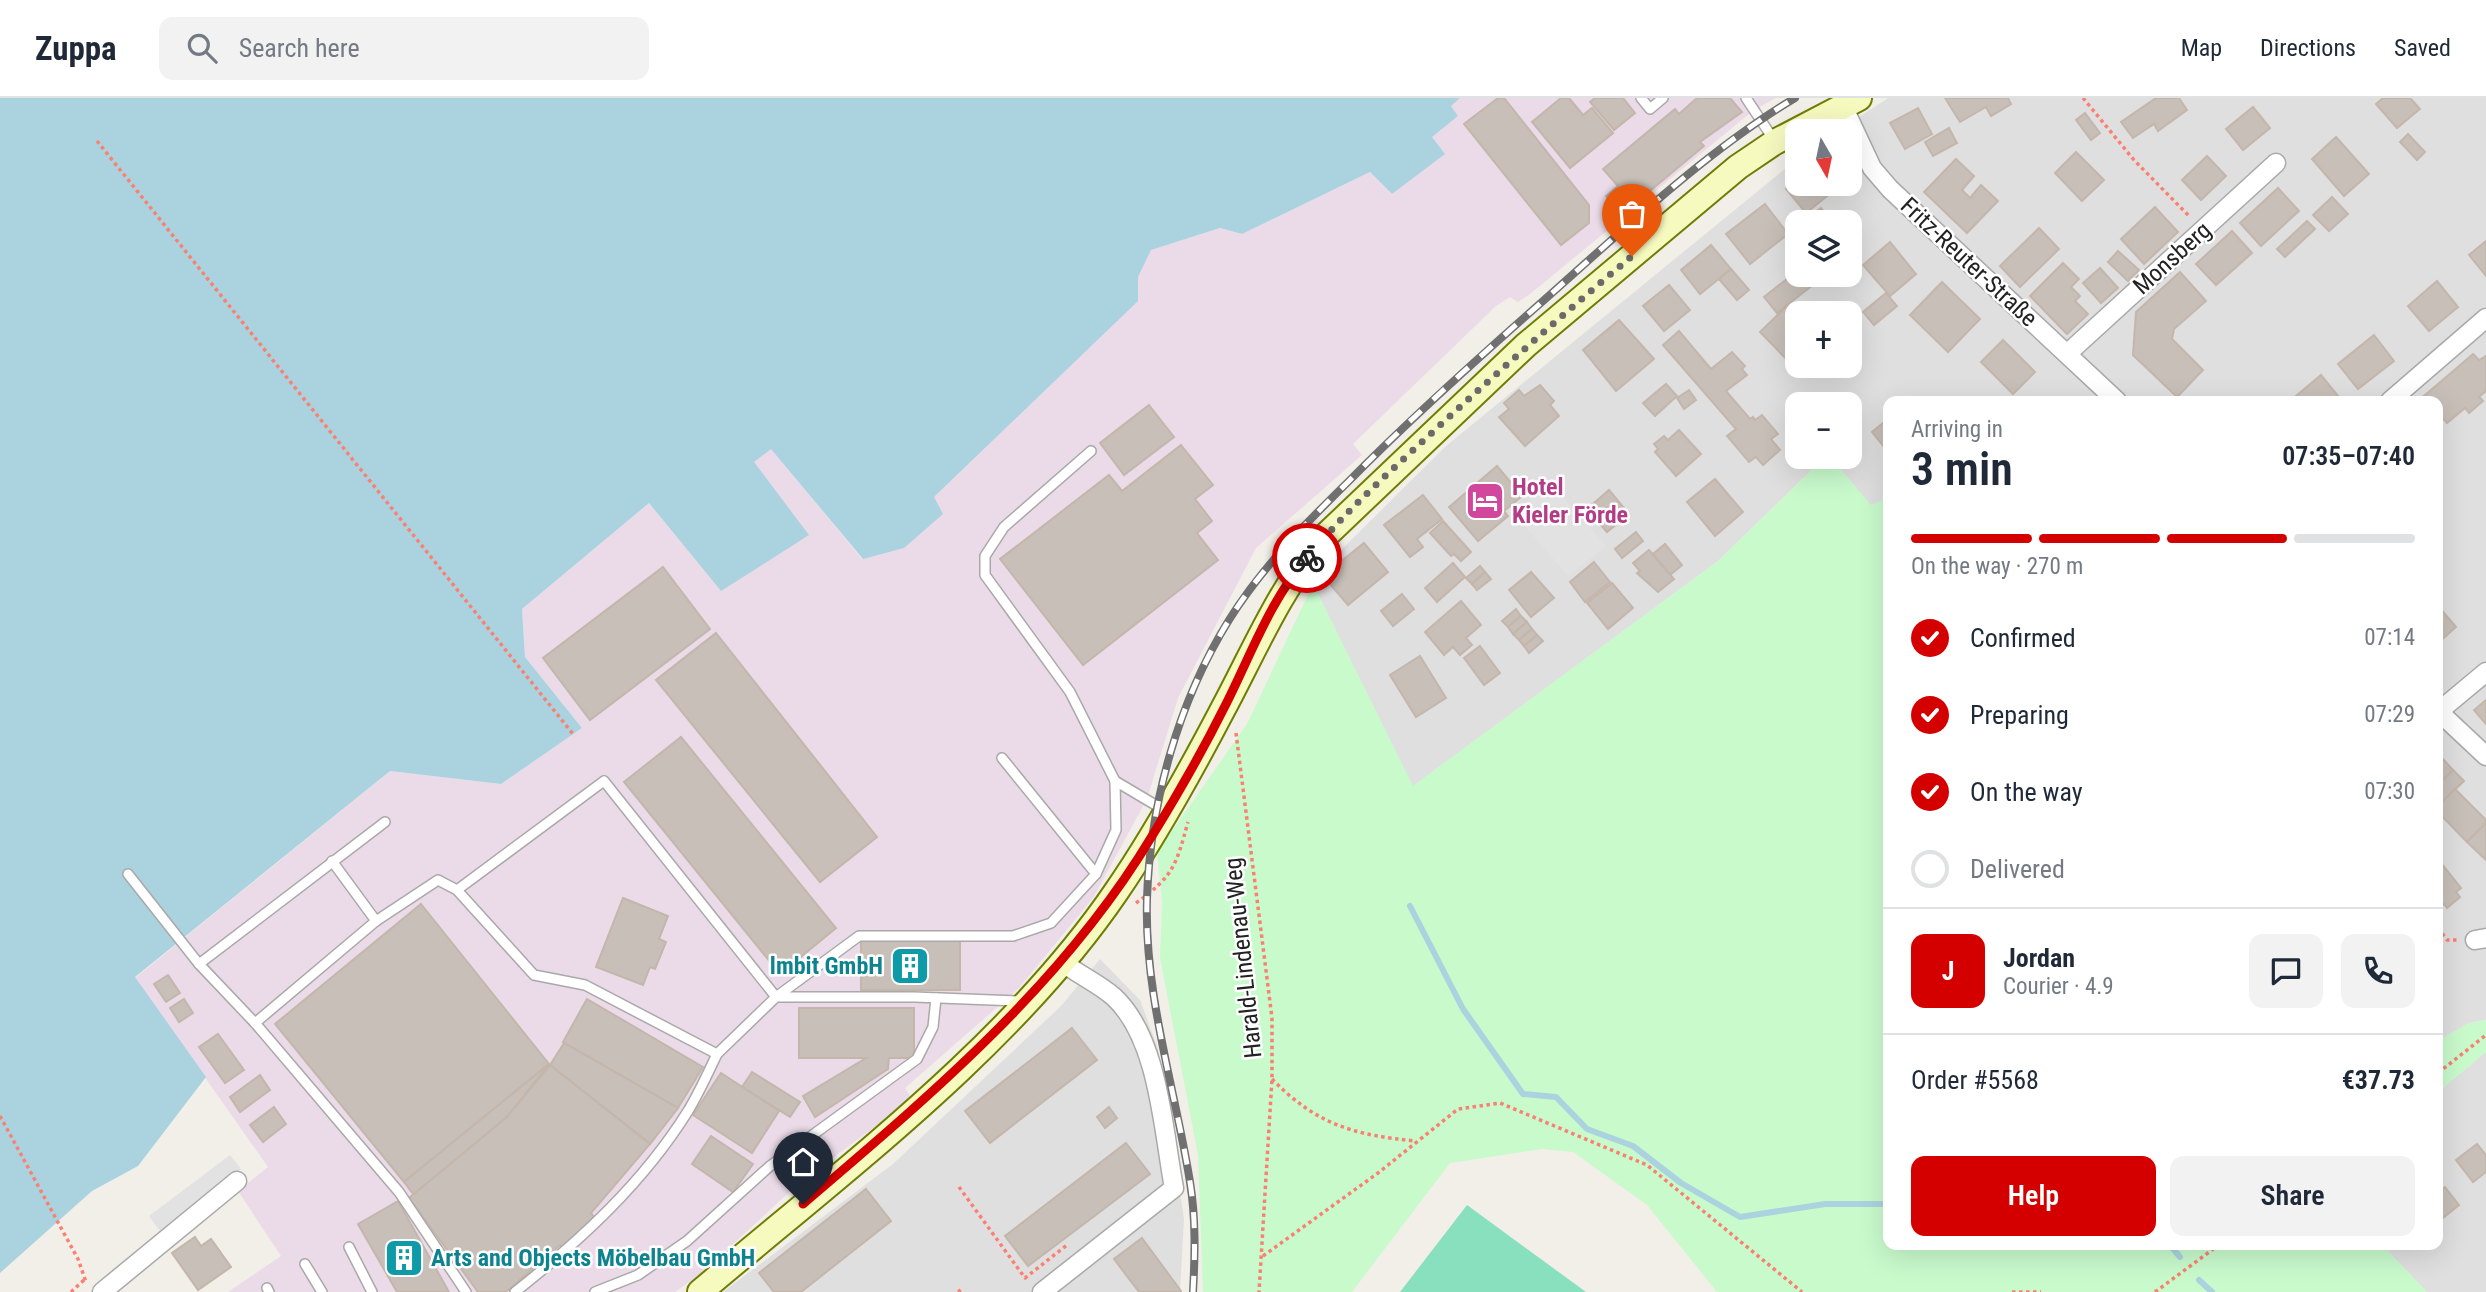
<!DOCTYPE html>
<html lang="en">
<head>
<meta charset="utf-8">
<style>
	:root { --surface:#fff; --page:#f2f2f3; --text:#1f2937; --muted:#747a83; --line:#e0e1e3; --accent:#d40000 }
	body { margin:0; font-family:"Roboto Condensed",sans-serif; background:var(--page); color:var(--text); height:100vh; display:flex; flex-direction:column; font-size:26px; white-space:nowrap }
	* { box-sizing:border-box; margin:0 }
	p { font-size:23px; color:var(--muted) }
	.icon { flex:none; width:38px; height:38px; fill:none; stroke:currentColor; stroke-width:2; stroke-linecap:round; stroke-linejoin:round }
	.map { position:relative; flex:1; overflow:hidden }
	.panel { position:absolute; left:1883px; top:298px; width:560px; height:854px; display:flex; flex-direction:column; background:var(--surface); border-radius:14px; box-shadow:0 7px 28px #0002 }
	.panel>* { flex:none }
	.needle { width:46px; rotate:171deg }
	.tools { position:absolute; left:1785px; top:21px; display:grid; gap:14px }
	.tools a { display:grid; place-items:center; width:77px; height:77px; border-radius:14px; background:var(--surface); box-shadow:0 7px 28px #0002; font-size:35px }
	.pin { position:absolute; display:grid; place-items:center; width:60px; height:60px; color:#fff; margin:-72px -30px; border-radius:50% 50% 50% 0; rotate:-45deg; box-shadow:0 0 7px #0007 }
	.pin .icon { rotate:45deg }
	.courier { position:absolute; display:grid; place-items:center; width:70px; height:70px; margin:-35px; border:5px solid #d40000; border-radius:50%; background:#fff; color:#222; box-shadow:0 2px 9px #0007 }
	.summary em { font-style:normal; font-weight:600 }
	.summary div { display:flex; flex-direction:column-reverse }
	.summary { display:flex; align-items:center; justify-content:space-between; height:119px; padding:0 28px }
	h1 { font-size:46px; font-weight:600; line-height:52px }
	.bar { display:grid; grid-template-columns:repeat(4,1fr); gap:10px 7px; align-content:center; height:84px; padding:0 28px }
	.bar i { height:9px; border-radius:5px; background:var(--line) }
	.bar .current { background:var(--accent) }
	.bar p { grid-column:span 4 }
	.line { display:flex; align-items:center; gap:18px; padding:0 28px; border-top:2px solid var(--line) }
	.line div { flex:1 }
	.round { display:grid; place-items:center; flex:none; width:74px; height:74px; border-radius:14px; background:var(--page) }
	ol { padding:0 28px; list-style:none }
	li { display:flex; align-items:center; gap:21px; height:77px }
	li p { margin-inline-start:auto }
	li .icon { padding:7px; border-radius:50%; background:var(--accent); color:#fff; stroke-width:4 }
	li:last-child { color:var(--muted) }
	li i { width:38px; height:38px; border:4px solid var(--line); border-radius:50% }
	.primary-button { display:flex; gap:14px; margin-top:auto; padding:14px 28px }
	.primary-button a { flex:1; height:80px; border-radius:14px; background:var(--accent); color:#fff; font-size:28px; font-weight:600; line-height:80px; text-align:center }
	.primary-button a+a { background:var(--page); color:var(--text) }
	header { display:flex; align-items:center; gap:42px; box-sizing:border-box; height:98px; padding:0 35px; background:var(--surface); border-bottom:2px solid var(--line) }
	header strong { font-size:33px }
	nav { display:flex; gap:38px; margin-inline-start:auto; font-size:24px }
	.search { width:490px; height:63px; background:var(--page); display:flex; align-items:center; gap:18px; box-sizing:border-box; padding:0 24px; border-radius:14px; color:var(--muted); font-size:26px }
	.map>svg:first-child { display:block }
</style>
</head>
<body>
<header>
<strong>Zuppa</strong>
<div class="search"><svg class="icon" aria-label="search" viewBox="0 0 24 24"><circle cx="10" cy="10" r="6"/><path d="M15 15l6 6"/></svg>Search here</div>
<nav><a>Map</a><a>Directions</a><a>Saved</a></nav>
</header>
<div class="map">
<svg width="2486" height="1194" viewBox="0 0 2486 1194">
	<rect width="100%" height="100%" fill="#f2efe9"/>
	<g fill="#e0dfdf" fill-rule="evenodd">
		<path d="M1888,0H2486V922L2469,925L2438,943V303H1888V400L1871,408L1830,359H1850V306H1797V359H1825L1718,463L1412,689L1313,486L1336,457L1446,348L1797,61V86H1850V33H1838ZM1797,124H1850V177H1797ZM1797,215H1850V268H1797Z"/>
		<path d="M1100,861L1140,902L1158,951L1184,1121L1180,1194H723L893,1066L1061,908Z"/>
		<path d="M2486,954V1194H2427L2381,1146H2438V994Z"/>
	</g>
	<path fill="#ebdbe8" d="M1460,0H1776L1754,12L1530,196L1518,204L1510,199L1496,208L1353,346L1362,357L1256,450L1178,600L1147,701L1093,800L1019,890L905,990L912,1001L798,1086L703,1174L675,1194H228L281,1158L238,1093L268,1069L135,880L390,673L501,686L582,630L525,559L522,511L649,405L721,493L753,364L771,350L862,461L934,399L1137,203V179L1151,152L1220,130L1242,136L1370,74L1392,96L1444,56L1431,39L1458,18L1450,8Z"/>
	<g fill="#c8facc">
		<path d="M1825,359H1830L1871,407L1888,400V1146H2381L2427,1194H1717L1647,1107L1573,1054L1542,1051L1450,1065L1352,1194H1203L1198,1057L1160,860L1162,804L1157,754L1247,626L1313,486L1413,688L1718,463Z"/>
		<path d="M2486,922V954L2438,994V943L2469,925Z"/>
	</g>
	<path fill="#88e0be" d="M1467,1107L1586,1194H1400Z"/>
	<g fill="#e2e2e2">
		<path d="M1551,386L1606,448L1568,478L1514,415Z"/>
		<path d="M230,1057L241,1071L160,1133L149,1118Z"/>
	</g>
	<path fill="#aad3df" d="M0,0H1460L1451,8L1458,18L1432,39L1445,56L1392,96L1370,74L1242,136L1220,130L1151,152L1138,179V203L934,399L943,416L904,450L863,461L771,351L754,364L809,437L721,493L649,405L522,511L525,559L582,630L501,686L390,673L135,879L206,979L138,1068L92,1093L0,1175Z"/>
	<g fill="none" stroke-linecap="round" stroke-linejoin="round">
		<g stroke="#aad3df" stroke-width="6">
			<path d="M1410,808L1463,911L1523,996L1556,999L1587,1031L1633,1048L1681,1085L1740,1119L1825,1106H1888"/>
			<path d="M2169,1146L2180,1159"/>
			<path d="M2199,1182L2212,1194"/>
		</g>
	</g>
	<g fill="#c7bfb8" stroke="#c4b6ab" stroke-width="2">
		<path d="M1498,0H1504L1589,107V125L1561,147L1464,26Z"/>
		<path d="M1561,0H1569L1583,17L1592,10L1613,35L1570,70L1532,24Z"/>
		<path d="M1595,0H1623L1635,15L1614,32L1590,4Z"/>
		<path d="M1730,0L1742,14L1700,44L1704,48L1633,107L1638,113L1627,122L1606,98L1618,88L1603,71L1675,11L1679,16L1697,0Z"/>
		<path d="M1945,0H2008L2011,6L1991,18L1986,9L1960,24Z"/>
		<path d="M2156,0H2179L2187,12L2158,33L2154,26L2133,40L2121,24Z"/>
		<path d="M2383,0H2410L2420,11L2397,30L2376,6Z"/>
		<path d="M2253,9L2270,30L2243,52L2226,31Z"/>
		<path d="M1918,10L1932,36L1905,51L1890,25Z"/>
		<path d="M2085,15L2100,35L2091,42L2076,22Z"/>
		<path d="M1949,30L1957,45L1933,58L1925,44Z"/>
		<path d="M2408,36L2425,54L2417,62L2400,44Z"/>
		<path d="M2336,39L2369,76L2344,98L2312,61Z"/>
		<path d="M2076,54L2104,82L2082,103L2055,75Z"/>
		<path d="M2207,58L2226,78L2201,102L2182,82Z"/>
		<path d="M1956,61L1974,78L1962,92L1970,100L1981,87L1998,103L1967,135L1924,94Z"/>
		<path d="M1797,82V86H1842L1806,115L1786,91Z"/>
		<path d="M2278,90L2299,113L2261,148L2240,125Z"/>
		<path d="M2332,99L2348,116L2329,133L2313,117Z"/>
		<path d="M1765,106L1788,136L1750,166L1726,136Z"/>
		<path d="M2155,109L2178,134L2144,166L2121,141Z"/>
		<path d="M1821,110L1832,124H1807L1805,122Z"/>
		<path d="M2307,123L2315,131L2285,159L2277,151Z"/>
		<path d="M2039,130L2059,151L2020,189L2000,168Z"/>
		<path d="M2232,133L2252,155L2216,187L2196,166Z"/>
		<path d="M2486,143V178L2469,157Z"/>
		<path d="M1890,144L1916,176L1890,198L1863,167Z"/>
		<path d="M1711,147L1731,171L1700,196L1681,172Z"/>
		<path d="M2118,153L2139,172L2128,183L2108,164Z"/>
		<path d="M2063,165L2079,181L2071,189L2080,198L2075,203L2088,216L2067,236L2030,198Z"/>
		<path d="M2100,170L2118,190L2101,205L2083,185Z"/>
		<path d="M1731,171L1749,192L1737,202L1719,181Z"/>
		<path d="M1797,173V177H1807L1814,186L1777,215L1764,199Z"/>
		<path d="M2180,174L2206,203L2174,231L2172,241L2203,272L2177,299L2133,257L2136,214Z"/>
		<path d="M2437,183L2458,209L2429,233L2408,208Z"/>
		<path d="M1942,184L1980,221L1948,254L1910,217Z"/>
		<path d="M1669,187L1690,212L1664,233L1643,208Z"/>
		<path d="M1886,195L1897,208L1874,227L1863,214Z"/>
		<path d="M1788,207L1797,217V222L1789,230L1797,238V268H1805L1799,274L1760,234Z"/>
		<path d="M1619,222L1654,261L1616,293L1583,252Z"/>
		<path d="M1679,233L1711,271L1732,254L1745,268L1742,271L1747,277L1726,293L1750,321L1753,319L1755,322L1762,317L1778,336L1771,341L1780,352L1763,367L1756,359L1749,364L1727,338L1736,331L1663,247Z"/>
		<path d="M2374,237L2394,263L2358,291L2338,266Z"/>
		<path d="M2003,242L2035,274L2013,296L1981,264Z"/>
		<path d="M2473,256L2479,262L2486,258V293L2479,299L2483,303L2469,315L2465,310L2447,325L2441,318L2438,321V303H2428L2424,298Z"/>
		<path d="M2321,277L2342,303H2290Z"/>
		<path d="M1666,286L1677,298L1655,318L1643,305Z"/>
		<path d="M1540,287L1554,303L1550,307L1559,318L1525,348L1499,319L1509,311L1504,305L1519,292L1524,298Z"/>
		<path d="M1689,292L1696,302L1684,311L1677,300Z"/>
		<path d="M1149,307L1174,339L1124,377L1100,345Z"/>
		<path d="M1888,321V354L1872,334Z"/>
		<path d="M1679,332L1701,356L1676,378L1655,354L1658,351L1654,346L1664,338L1668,342Z"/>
		<path d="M1181,347L1213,387L1195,401L1212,423L1197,435L1218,462L1083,567L1000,461L1109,377L1122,393Z"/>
		<path d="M1497,368L1522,398L1504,413L1508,418L1478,443L1449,409Z"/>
		<path d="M1715,381L1743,414L1715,438L1687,404Z"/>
		<path d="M1609,392L1629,416L1607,434L1587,411Z"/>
		<path d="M1423,397L1442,421L1417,441L1423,449L1410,459L1384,427Z"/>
		<path d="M1443,423L1471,454L1461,463L1454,456L1451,458L1430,435Z"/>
		<path d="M1636,434L1643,443L1622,460L1615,451Z"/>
		<path d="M1364,445L1388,474L1348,507L1323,478Z"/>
		<path d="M1665,446L1682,467L1670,477L1653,456Z"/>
		<path d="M1649,452L1674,481L1658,494L1637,475L1640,473L1633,465Z"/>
		<path d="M1594,464L1610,484L1585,504L1570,484Z"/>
		<path d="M1453,465L1465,479L1437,504L1425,490Z"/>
		<path d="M1480,468L1485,474L1472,486L1466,480Z"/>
		<path d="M663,469L710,531L590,622L543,560Z"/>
		<path d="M1485,474L1491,481L1477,492L1472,486Z"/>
		<path d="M1531,474L1554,500L1531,519L1509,492Z"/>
		<path d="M1612,485L1633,510L1608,531L1587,505Z"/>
		<path d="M1402,496L1414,511L1393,528L1381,513Z"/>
		<path d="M1461,503L1481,527L1466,540L1472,547L1460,557L1453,549L1444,557L1425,534Z"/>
		<path d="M2438,508L2456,529L2438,545Z"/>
		<path d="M1516,511L1521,518L1508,529L1502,523Z"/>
		<path d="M1521,518L1527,524L1513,536L1508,529Z"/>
		<path d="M1527,524L1532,531L1519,542L1513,536Z"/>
		<path d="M1532,531L1537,537L1524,548L1519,542Z"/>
		<path d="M716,535L877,739L820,784L656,582Z"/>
		<path d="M1537,537L1543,543L1529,555L1524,548Z"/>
		<path d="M1480,548L1500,575L1484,587L1464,560Z"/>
		<path d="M1420,558L1446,600L1416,619L1390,577Z"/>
		<path d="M2486,602V626L2474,612Z"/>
		<path d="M681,639L836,830L780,876L624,684Z"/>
		<path d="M2442,660L2453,672L2438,687V665Z"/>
		<path d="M2453,672L2464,683L2443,703L2438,698V687Z"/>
		<path d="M2455,691L2486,722V725L2467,744L2438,714V708Z"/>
		<path d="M2486,725V762L2467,744Z"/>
		<path d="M2438,761L2461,790L2456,794L2460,799L2447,810L2444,806L2438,811Z"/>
		<path d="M623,800L668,818L659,841L666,844L655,871L650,869L643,887L596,869Z"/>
		<path d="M421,806L549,966L404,1084L275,926Z"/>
		<rect x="861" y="843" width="99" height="49"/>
		<path d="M168,877L180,895L166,904L154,886Z"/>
		<path d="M184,901L193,915L179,924L170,910Z"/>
		<path d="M587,901L703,969L678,1010L563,944Z"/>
		<path d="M799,910H914V960H889L888,971L815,1019L803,998L866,960H799Z"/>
		<path d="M1072,930L1097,962L990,1045L965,1013Z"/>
		<path d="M218,936L244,972L225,985L199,949Z"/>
		<path d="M564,945L678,1010L650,1046L550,967Z"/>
		<path d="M549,966L507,1019L414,1097L404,1084Z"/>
		<path d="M550,967L650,1046L591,1115L594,1119L563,1150L560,1147L506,1194H478L409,1100L507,1019Z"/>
		<path d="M752,974L800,1004L790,1019L742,989Z"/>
		<path d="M721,975L779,1013L752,1055L693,1017Z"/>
		<path d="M260,977L270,992L240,1014L230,999Z"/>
		<path d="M274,1009L286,1026L263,1044L250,1027Z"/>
		<path d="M1109,1009L1117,1020L1105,1030L1097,1019Z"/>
		<path d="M711,1038L753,1066L733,1094L692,1066Z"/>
		<path d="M1126,1045L1150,1076L1028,1168L1005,1138Z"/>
		<path d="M2477,1046L2486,1057V1074L2473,1084L2456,1062Z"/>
		<path d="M2445,1089L2459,1107L2438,1124V1094Z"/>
		<path d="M866,1091L891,1123L801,1194H774L759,1175Z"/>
		<path d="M398,1103L449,1194H397L358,1126Z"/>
		<path d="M195,1139L201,1148L211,1141L231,1169L198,1192L172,1155Z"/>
		<path d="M1142,1140L1181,1193V1194H1139L1114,1161Z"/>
	</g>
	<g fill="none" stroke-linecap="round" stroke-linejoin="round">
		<g stroke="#a9a9a9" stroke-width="12">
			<g id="lane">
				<path d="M1641,0L1650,11L1663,0"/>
				<path d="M1746,0L1774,42"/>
				<path d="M1091,353L1004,429L985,458V477L1070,594L1115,683"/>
				<path d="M1002,660L1096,776"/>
				<path d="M385,724L199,866L255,925L399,1094L466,1194"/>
				<path d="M128,776L199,866"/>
				<path d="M457,792L604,683L776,899L859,838H1013L1051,825L1096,776L1116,732L1115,683L1164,712"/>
				<path d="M376,823L438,782L457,792L534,877L585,887L717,956L776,899H914L1021,903"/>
				<path d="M255,925L376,823L332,763"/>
				<path d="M349,1149L372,1194"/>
				<path d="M305,1166L322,1194"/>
				<path d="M267,1190L269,1194"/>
				<path d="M515,1194C581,1142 643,1085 688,1013C699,995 708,975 717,956"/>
				<path d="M595,1194L638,1177L687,1143L770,1068L917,961L933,929L936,900"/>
			</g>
		</g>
		<g stroke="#a9a9a9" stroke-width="21">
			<g id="street">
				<path d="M1843,8L1872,70L1890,91L2117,303"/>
				<path d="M2068,255L2276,65"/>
				<path d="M2390,303L2486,220"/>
				<path d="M2438,613L2486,658"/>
				<path d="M2438,614L2486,574"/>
				<path d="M2475,842L2486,840"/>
				<path d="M102,1194L237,1083"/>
				<path d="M1042,1194L1174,1090C1163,1032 1159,941 1114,899C1098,885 1077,876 1061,863"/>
			</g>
		</g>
		<g stroke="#707d05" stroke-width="28">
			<path id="secondary" d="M700,1194C841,1074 1011,948 1116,794C1156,736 1190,674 1223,611C1254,553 1279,493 1321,442L1526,247L1738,69L1775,44L1859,0"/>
		</g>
		<g stroke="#fa8072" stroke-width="3.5" stroke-dasharray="3.5 3.5" stroke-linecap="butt">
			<path d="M2083,0L2134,62L2189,118"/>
			<path d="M97,43L573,636"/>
			<path d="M1236,635L1272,920V981L1259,1194"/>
			<path d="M1136,805C1174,778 1176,767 1188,724"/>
			<path d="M2438,830L2447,842H2459"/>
			<path d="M2438,975L2486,937"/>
			<path d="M1272,981C1317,1027 1354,1037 1416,1043"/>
			<path d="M0,1018L78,1161L86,1184"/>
			<path d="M959,1089L1025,1180L1067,1147"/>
			<path d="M1263,1158L1378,1075L1458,1011L1500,1005L1647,1067L1802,1194"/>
			<path d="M71,1194L84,1182"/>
			<path d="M958,1194L963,1190"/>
			<path d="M2012,1194H2041"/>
			<path d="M2155,1194L2220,1146"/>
		</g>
		<use href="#lane" stroke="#fff" stroke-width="9"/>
		<use href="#street" stroke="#fff" stroke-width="18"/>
		<use href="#secondary" stroke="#f7fabf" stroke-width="24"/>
		<g stroke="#707070" stroke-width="8">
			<path id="rail" d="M1193,1194C1195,1157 1196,1121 1190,1084C1175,990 1144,897 1147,801C1150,705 1178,604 1229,522C1262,469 1305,426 1349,383C1411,320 1477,261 1543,203C1621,134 1706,53 1795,0"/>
		</g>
		<use href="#rail" stroke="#fff" stroke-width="5" stroke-dasharray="16" stroke-linecap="butt"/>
	</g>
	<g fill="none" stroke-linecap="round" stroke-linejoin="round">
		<path stroke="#6b6a68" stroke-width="7" stroke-dasharray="0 12.6" d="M1307,460C1342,417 1383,380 1424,342C1492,279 1561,218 1632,158"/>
		<path stroke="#d40000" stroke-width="9" d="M803,1106C932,996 1064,885 1152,738C1178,696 1203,652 1225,608C1250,559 1270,502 1307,460"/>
	</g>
	<defs>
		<g id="hotel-square" transform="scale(2.0125)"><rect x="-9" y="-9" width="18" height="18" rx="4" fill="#d1479c" stroke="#fff"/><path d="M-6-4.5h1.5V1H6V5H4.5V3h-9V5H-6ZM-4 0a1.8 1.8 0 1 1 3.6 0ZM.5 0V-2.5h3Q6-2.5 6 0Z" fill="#fff"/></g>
		<g id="building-square" transform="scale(2.0125)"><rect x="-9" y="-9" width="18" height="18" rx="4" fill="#0f9aa8" stroke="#fff"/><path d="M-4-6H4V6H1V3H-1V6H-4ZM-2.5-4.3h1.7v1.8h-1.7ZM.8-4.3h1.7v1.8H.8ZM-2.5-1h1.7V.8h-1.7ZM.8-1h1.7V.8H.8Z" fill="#fff"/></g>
	</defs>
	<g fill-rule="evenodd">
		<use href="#hotel-square" x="1485" y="403"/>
		<use href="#building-square" x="910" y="868"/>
		<use href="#building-square" x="404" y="1160"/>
	</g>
	<g text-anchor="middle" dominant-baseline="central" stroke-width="5" stroke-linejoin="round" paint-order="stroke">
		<g font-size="24" fill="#222" stroke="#fff">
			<text transform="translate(2172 160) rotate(-42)">Monsberg</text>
			<text transform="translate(1969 164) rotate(43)">Fritz-Reuter-Straße</text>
			<text transform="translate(1243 860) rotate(-96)">Harald-Lindenau-Weg</text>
		</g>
		<g font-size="24" font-weight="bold" fill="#b23c85" stroke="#fff" text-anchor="start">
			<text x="1512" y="389">Hotel<tspan x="1512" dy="28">Kieler Förde</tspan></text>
		</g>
		<g font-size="24" font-weight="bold" fill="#0d838f" stroke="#fff" text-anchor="end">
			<text x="883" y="868">lmbit GmbH</text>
			<text x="431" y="1160" text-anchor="start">Arts and Objects Möbelbau GmbH</text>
		</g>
	</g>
</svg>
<div class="tools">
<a><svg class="needle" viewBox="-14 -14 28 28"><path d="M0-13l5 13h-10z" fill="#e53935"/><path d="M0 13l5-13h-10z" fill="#747a83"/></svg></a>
<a><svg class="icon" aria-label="layers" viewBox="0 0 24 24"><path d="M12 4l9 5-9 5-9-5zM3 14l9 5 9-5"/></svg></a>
<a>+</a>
<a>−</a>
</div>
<div class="pin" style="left:1632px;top:158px;background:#ea580c"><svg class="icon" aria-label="bag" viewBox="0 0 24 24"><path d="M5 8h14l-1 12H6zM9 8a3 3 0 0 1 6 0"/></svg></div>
<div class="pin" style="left:803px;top:1106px;background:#1f2937"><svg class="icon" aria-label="home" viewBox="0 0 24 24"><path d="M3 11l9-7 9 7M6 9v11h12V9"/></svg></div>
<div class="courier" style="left:1307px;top:460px"><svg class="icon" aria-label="bike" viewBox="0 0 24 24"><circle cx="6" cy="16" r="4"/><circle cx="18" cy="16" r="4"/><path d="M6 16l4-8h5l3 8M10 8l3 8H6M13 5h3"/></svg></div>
<section class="panel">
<div class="summary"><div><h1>3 min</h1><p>Arriving in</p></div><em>07:35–07:40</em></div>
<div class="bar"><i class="current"></i><i class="current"></i><i class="current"></i><i></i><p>On the way · 270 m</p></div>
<ol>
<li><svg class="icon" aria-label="check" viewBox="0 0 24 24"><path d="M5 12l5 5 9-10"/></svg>Confirmed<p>07:14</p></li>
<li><svg class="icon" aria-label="check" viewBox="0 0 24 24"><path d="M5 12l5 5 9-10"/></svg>Preparing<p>07:29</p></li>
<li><svg class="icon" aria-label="check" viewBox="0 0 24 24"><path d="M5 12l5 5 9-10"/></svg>On the way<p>07:30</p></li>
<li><i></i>Delivered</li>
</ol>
<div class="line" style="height:126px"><b class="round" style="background:var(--accent);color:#fff">J</b><div><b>Jordan</b><p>Courier · 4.9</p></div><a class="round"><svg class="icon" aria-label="chat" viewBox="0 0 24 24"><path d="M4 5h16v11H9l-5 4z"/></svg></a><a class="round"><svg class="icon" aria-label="phone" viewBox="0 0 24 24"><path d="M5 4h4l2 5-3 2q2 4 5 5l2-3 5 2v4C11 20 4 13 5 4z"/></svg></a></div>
<div class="line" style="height:91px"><div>Order #5568</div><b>€37.73</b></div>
<div class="primary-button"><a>Help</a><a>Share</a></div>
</section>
</div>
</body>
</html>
